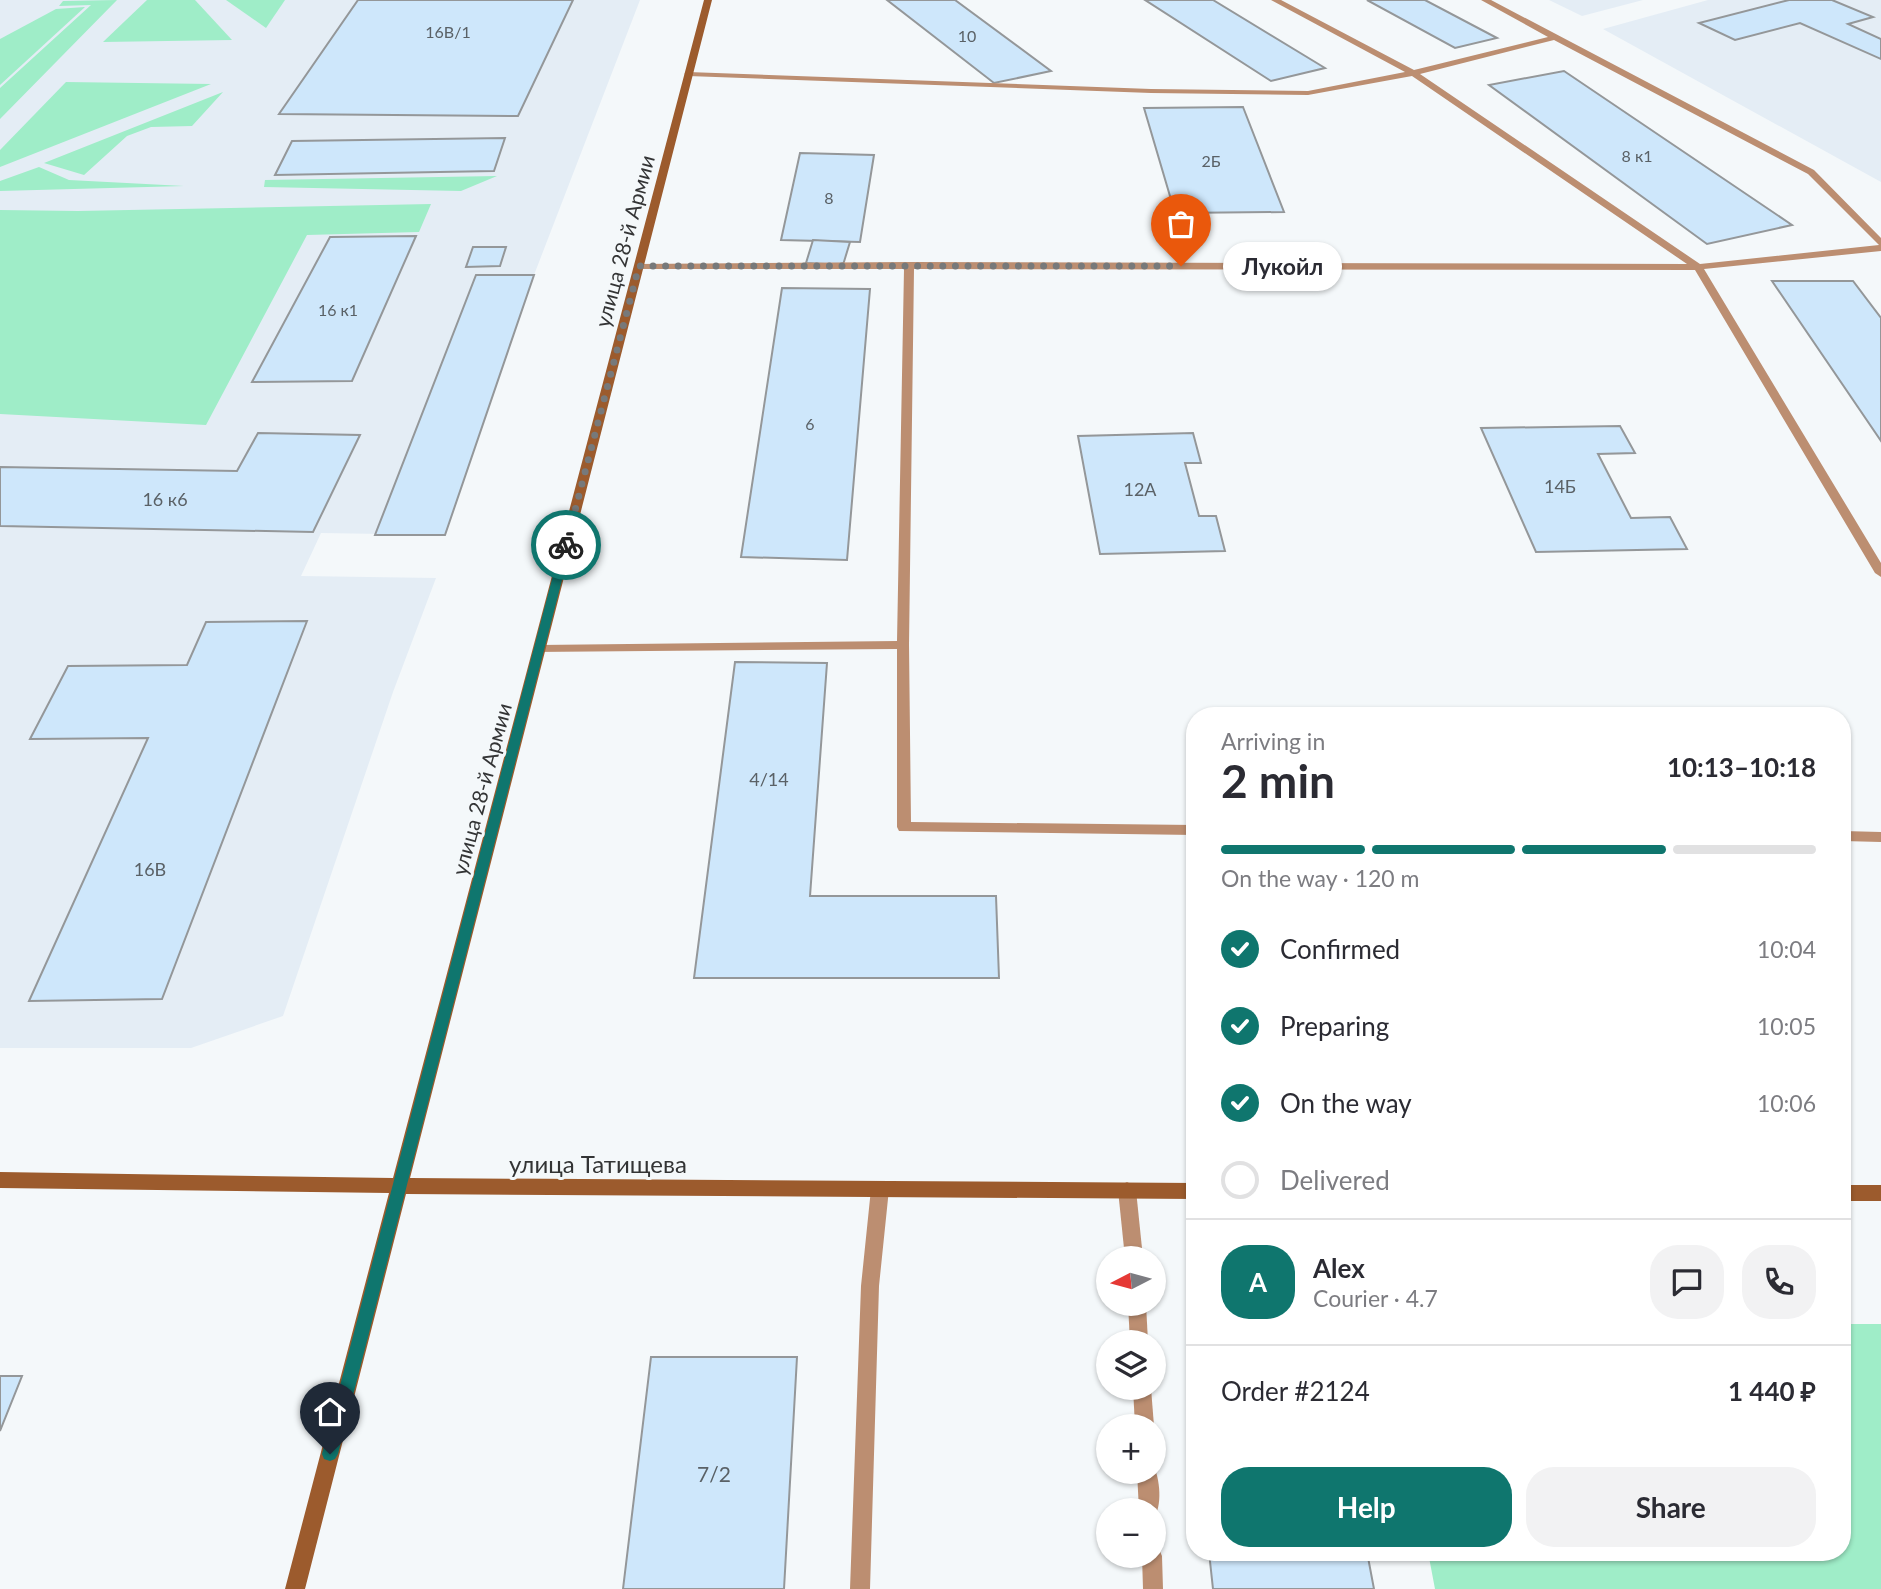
<!DOCTYPE html>
<html lang="en">
<head>
<meta charset="utf-8">
<style>
	:root { --surface:#fff; --page:#f2f2f3; --text:#2b2b33; --muted:#7c7c81; --line:#e1e1e2; --accent:#0f766e }
	body { margin:0; font-family:Lato,sans-serif; background:var(--page); color:var(--text); height:100vh; display:flex; flex-direction:column; font-size:26px; white-space:nowrap }
	* { box-sizing:border-box; margin:0 }
	p { font-size:23px; color:var(--muted) }
	.icon { flex:none; width:38px; height:38px; fill:none; stroke:currentColor; stroke-width:2; stroke-linecap:round; stroke-linejoin:round }
	.map { position:relative; flex:1; overflow:hidden }
	.details { position:absolute; left:1186px; top:707px; width:665px; height:854px; display:flex; flex-direction:column; background:var(--surface); border-radius:28px; box-shadow:0 2px 5px #0004 }
	.details>* { flex:none }
	.needle { width:46px; rotate:264deg }
	.buttons { position:absolute; left:1096px; top:1246px; display:grid; gap:14px }
	.buttons a { display:grid; place-items:center; width:70px; height:70px; border-radius:50%; background:var(--surface); box-shadow:0 2px 5px #0004; font-size:35px }
	.pin { position:absolute; display:grid; place-items:center; width:60px; height:60px; color:#fff; margin:-72px -30px; border-radius:50% 50% 50% 0; rotate:-45deg; box-shadow:0 0 7px #0007 }
	.pin .icon { rotate:45deg }
	.courier { position:absolute; display:grid; place-items:center; width:70px; height:70px; margin:-35px; border:5px solid #0f766e; border-radius:50%; background:#fff; color:#222; box-shadow:0 2px 9px #0007 }
	.bubble { position:absolute; height:49px; border-radius:24px; background:var(--surface); box-shadow:0 2px 5px #0004; font-size:23px; font-weight:700; line-height:49px; text-align:center }
	.head em { font-style:normal; font-weight:700 }
	.head div { display:flex; flex-direction:column-reverse }
	.head { display:flex; align-items:center; justify-content:space-between; height:119px; padding:0 35px }
	h1 { font-size:46px; font-weight:700; line-height:52px }
	.bar { display:grid; grid-template-columns:repeat(4,1fr); gap:10px 7px; align-content:center; height:84px; padding:0 35px }
	.bar i { height:9px; border-radius:5px; background:var(--line) }
	.bar .on { background:var(--accent) }
	.bar p { grid-column:span 4 }
	.line { display:flex; align-items:center; gap:18px; padding:0 35px; border-top:2px solid var(--line) }
	.line div { flex:1 }
	.round { display:grid; place-items:center; flex:none; width:74px; height:74px; border-radius:28px; background:var(--page) }
	ol { padding:0 35px; list-style:none }
	li { display:flex; align-items:center; gap:21px; height:77px }
	li p { margin-inline-start:auto }
	li .icon { padding:7px; border-radius:50%; background:var(--accent); color:#fff; stroke-width:4 }
	li:last-child { color:var(--muted) }
	li i { width:38px; height:38px; border:4px solid var(--line); border-radius:50% }
	.primary-button { display:flex; gap:14px; margin-top:auto; padding:14px 35px }
	.primary-button a { flex:1; height:80px; border-radius:28px; background:var(--accent); color:#fff; font-size:28px; font-weight:700; line-height:80px; text-align:center }
	.primary-button a+a { background:var(--page); color:var(--text) }
	.map>svg:first-child { display:block }
</style>
</head>
<body>
<div class="map">
<svg width="1881" height="1589" viewBox="0 0 1881 1589">
	<rect width="100%" height="100%" fill="#f4f8fa"/>
	<g fill="#e4edf5">
		<path d="M0,0H640L534,275L445,535L321,533L301,576L436,578L393,692L283,1016L191,1048H0Z"/>
		<path d="M1549,0H1643L1582,16Z"/>
		<path d="M1708,0H1881V182L1603,29Z"/>
	</g>
	<g fill="#9fedc8">
		<path d="M117,0L0,119V88L91,5L59,6L63,1Z"/>
		<path d="M147,0H195L232,40L103,42Z"/>
		<path d="M226,0H285L266,28Z"/>
		<path d="M85,7L0,85V39L56,9Z"/>
		<path d="M66,82L211,84L0,167V150Z"/>
		<path d="M223,92L192,126L151,127L127,136L84,175L44,163Z"/>
		<path d="M39,167L69,180L184,186L0,191V181Z"/>
		<path d="M497,176L461,191L264,187L265,180Z"/>
		<path d="M431,204L419,232L307,235L206,425L0,414V210L78,211Z"/>
		<path d="M1843,1324H1881V1589H1435L1428,1552H1843Z"/>
	</g>
	<g fill="#cee7fb" stroke="#949799" stroke-width="2">
		<path d="M358,0H573L518,116L279,114Z"/>
		<path d="M887,0H955L1051,71L994,83Z"/>
		<path d="M1145,0H1213L1325,68L1271,81Z"/>
		<path d="M1367,0H1425L1497,38L1455,48Z"/>
		<path d="M1789,0H1832L1873,17L1848,24L1881,39V59L1800,23L1735,40L1699,23Z"/>
		<path d="M1564,71L1792,225L1707,244L1489,85Z"/>
		<path d="M1243,107L1284,212L1175,213L1144,108Z"/>
		<path d="M505,138L494,171L275,175L292,141Z"/>
		<path d="M800,153L874,155L860,242L781,240Z"/>
		<path d="M416,236L352,381L252,382L330,237Z"/>
		<path d="M813,240L850,242L843,265L806,263Z"/>
		<path d="M473,247H506L500,266L466,267Z"/>
		<path d="M476,275H534L445,535H375Z"/>
		<path d="M1772,281H1853L1881,318V441Z"/>
		<path d="M782,288L870,289L847,560L741,557Z"/>
		<path d="M1620,426L1635,453L1598,454L1631,518L1670,517L1687,549L1536,552L1481,428Z"/>
		<path d="M258,433L360,435L313,532L0,526V467L237,471Z"/>
		<path d="M1193,433L1201,463H1185L1199,516H1216L1225,551L1100,554L1078,436Z"/>
		<path d="M307,621L162,999L29,1001L148,738L30,739L68,666L187,665L206,622Z"/>
		<path d="M735,662L827,663L810,896H996L999,978H694Z"/>
		<path d="M651,1357H797L784,1589H623Z"/>
		<path d="M1188,1366H1195V1432Z"/>
		<path d="M0,1376H22L0,1431Z"/>
		<path d="M1209,1552H1367L1374,1589H1213Z"/>
	</g>
	<g fill="none" stroke-linecap="round" stroke-linejoin="round">
		<g fill="#bc8e71" fill-rule="evenodd">
			<path d="M1271,0H1281L1414,70L1548,37L1481,0H1491L1814,170L1881,238V251L1704,269L1881,563V577L1875,573L1695,270L914,269L909,645L911,822L1195,825V835L899,831L897,827V649L534,652L533,649L539,645L897,641L904,269H639L634,266L636,264L909,262L1687,264L1412,76L1308,95L1151,93L688,76L684,74L688,72L1151,89L1308,91L1405,72ZM1554,40L1808,174L1879,245L1700,264L1420,74Z"/>
			<path d="M1843,831L1881,832V842L1843,841Z"/>
			<path d="M880,1181L886,1184L889,1189L879,1286L870,1589H850L861,1286L871,1189L874,1184Z"/>
			<path d="M1127,1182L1133,1185L1136,1190L1143,1258H1125L1118,1190L1121,1185Z"/>
			<path d="M1128,1304H1146L1148,1342H1130Z"/>
			<path d="M1133,1388H1151L1154,1426L1153,1427L1135,1426Z"/>
			<path d="M1153,1465C1160,1477 1163,1508 1153,1518V1510H1139L1137,1472H1153Z"/>
			<path d="M1153,1546L1159,1549L1162,1556L1163,1589H1143L1142,1556H1153Z"/>
		</g>
		<g fill="#9c5b2d" fill-rule="evenodd">
			<path d="M704,0H712L410,1178L1195,1183V1199L406,1194L305,1589H285L389,1193L0,1188V1172L393,1178Z"/>
			<rect x="1843" y="1185" width="38" height="16"/>
		</g>
	</g>
	<path fill="#0f766e" d="M566,542L571,545L338,1454L335,1459L330,1461L324,1459L322,1454L561,545Z"/>
	<g fill="none" stroke-linecap="round" stroke-linejoin="round">
		<path stroke="#77797a" stroke-width="7" stroke-dasharray="0 12.6" d="M566,545L639,266H1181"/>
	</g>
	<g text-anchor="middle" dominant-baseline="central" stroke-width="6" stroke-linejoin="round" paint-order="stroke">
		<g font-size="16" fill="#5a6166">
			<text x="448" y="31">16В/1</text>
			<text x="967" y="35">10</text>
			<text x="1637" y="155">8 к1</text>
			<text x="1211" y="160">2Б</text>
			<text x="829" y="197">8</text>
			<text x="338" y="309">16 к1</text>
			<text x="810" y="423">6</text>
		</g>
		<g font-size="18" fill="#5a6166">
			<text x="1560" y="486">14Б</text>
			<text x="1140" y="489">12А</text>
			<text x="165" y="499">16 к6</text>
			<text x="769" y="779">4/14</text>
			<text x="150" y="869">16В</text>
		</g>
		<g font-size="21" fill="#333435" stroke="#f4f8fa">
			<text transform="translate(624 241) rotate(-75)">улица 28-й Армии</text>
			<text transform="translate(481 789) rotate(-75)">улица 28-й Армии</text>
		</g>
		<g font-size="21" fill="#5a6166">
			<text x="714" y="1473">7/2</text>
		</g>
		<g font-size="24" fill="#333435" stroke="#f4f8fa">
			<text x="598" y="1163">улица Татищева</text>
		</g>
	</g>
</svg>
<div class="buttons">
<a><svg class="needle" viewBox="-14 -14 28 28"><path d="M0-13l5 13h-10z" fill="#e53935"/><path d="M0 13l5-13h-10z" fill="#7c7c81"/></svg></a>
<a><svg class="icon" aria-label="layers" viewBox="0 0 24 24"><path d="M12 4l9 5-9 5-9-5zM3 14l9 5 9-5"/></svg></a>
<a>+</a>
<a>−</a>
</div>
<div class="pin" style="left:1181px;top:266px;background:#ea580c"><svg class="icon" aria-label="bag" viewBox="0 0 24 24"><path d="M5 8h14l-1 12H6zM9 8a3 3 0 0 1 6 0"/></svg></div>
<div class="pin" style="left:330px;top:1454px;background:#1f2937"><svg class="icon" aria-label="home" viewBox="0 0 24 24"><path d="M3 11l9-7 9 7M6 9v11h12V9"/></svg></div>
<div class="courier" style="left:566px;top:545px"><svg class="icon" aria-label="bike" viewBox="0 0 24 24"><circle cx="6" cy="16" r="4"/><circle cx="18" cy="16" r="4"/><path d="M6 16l4-8h5l3 8M10 8l3 8H6M13 5h3"/></svg></div>
<div class="bubble" style="left:1223px;top:242px;width:119px">Лукойл</div>
<section class="details">
<div class="head"><div><h1>2 min</h1><p>Arriving in</p></div><em>10:13–10:18</em></div>
<div class="bar"><i class="on"></i><i class="on"></i><i class="on"></i><i></i><p>On the way · 120 m</p></div>
<ol>
<li><svg class="icon" aria-label="check" viewBox="0 0 24 24"><path d="M5 12l5 5 9-10"/></svg>Confirmed<p>10:04</p></li>
<li><svg class="icon" aria-label="check" viewBox="0 0 24 24"><path d="M5 12l5 5 9-10"/></svg>Preparing<p>10:05</p></li>
<li><svg class="icon" aria-label="check" viewBox="0 0 24 24"><path d="M5 12l5 5 9-10"/></svg>On the way<p>10:06</p></li>
<li><i></i>Delivered</li>
</ol>
<div class="line" style="height:126px"><b class="round" style="background:var(--accent);color:#fff">A</b><div><b>Alex</b><p>Courier · 4.7</p></div><a class="round"><svg class="icon" aria-label="chat" viewBox="0 0 24 24"><path d="M4 5h16v11H9l-5 4z"/></svg></a><a class="round"><svg class="icon" aria-label="phone" viewBox="0 0 24 24"><path d="M5 4h4l2 5-3 2q2 4 5 5l2-3 5 2v4C11 20 4 13 5 4z"/></svg></a></div>
<div class="line" style="height:91px"><div>Order #2124</div><b>1 440 ₽</b></div>
<div class="primary-button"><a>Help</a><a>Share</a></div>
</section>
</div>
</body>
</html>
